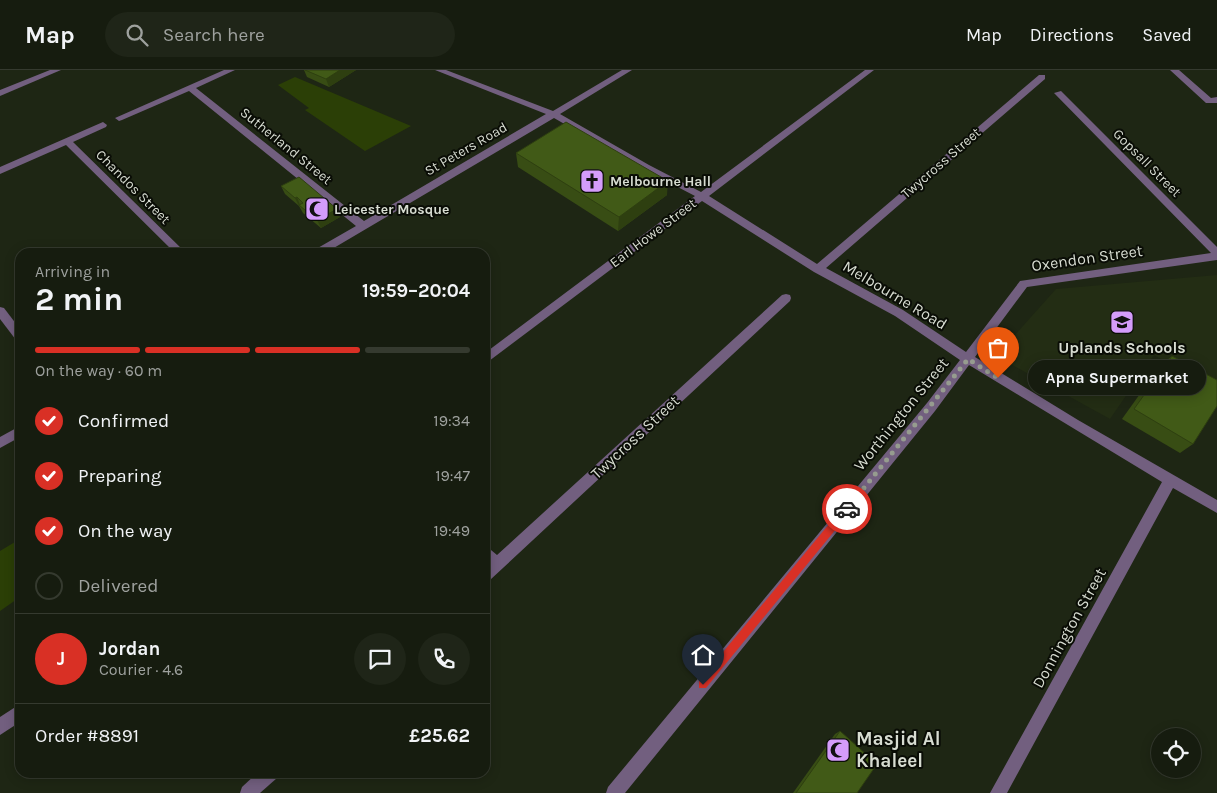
<!DOCTYPE html>
<html lang="en">
<head>
<meta charset="utf-8">
<style>
	:root { --surface:#161c0f; --page:#1f2518; --text:#f1f3f6; --muted:#9ea19e; --line:#353a2f; --accent:#d93025 }
	body { margin:0; font-family:Karla,sans-serif; background:var(--page); color:var(--text); height:100vh; display:flex; flex-direction:column; font-size:19px; white-space:nowrap }
	* { box-sizing:border-box; margin:0 }
	p { font-size:16px; color:var(--muted) }
	.icon { flex:none; width:28px; height:28px; fill:none; stroke:currentColor; stroke-width:2; stroke-linecap:round; stroke-linejoin:round }
	.map { position:relative; flex:1; overflow:hidden }
	.details { position:absolute; left:15px; top:178px; width:475px; height:530px; display:flex; flex-direction:column; background:var(--surface); border-radius:15px; box-shadow:0 2px 12px #0003,0 0 0 1px var(--line) }
	.details>* { flex:none }
	.controls { position:absolute; left:1151px; top:658px; display:grid; gap:10px }
	.controls a { display:grid; place-items:center; width:50px; height:50px; border-radius:50%; background:var(--surface); box-shadow:0 2px 12px #0003,0 0 0 1px var(--line); font-size:25px }
	.pin { position:absolute; display:grid; place-items:center; width:42px; height:42px; color:#fff; margin:-51px -21px; border-radius:50% 50% 50% 0; rotate:-45deg; box-shadow:0 0 5px #0007 }
	.pin .icon { rotate:45deg }
	.courier { position:absolute; display:grid; place-items:center; width:50px; height:50px; margin:-25px; border:4px solid #d93025; border-radius:50%; background:#fff; color:#222; box-shadow:0 1px 6px #0007 }
	.bubble { position:absolute; height:35px; border-radius:18px; background:var(--surface); box-shadow:0 2px 12px #0003,0 0 0 1px var(--line); font-size:16px; font-weight:700; line-height:35px; text-align:center }
	.overview em { font-style:normal; font-weight:700 }
	.overview div { display:flex; flex-direction:column-reverse }
	.overview { display:flex; align-items:center; justify-content:space-between; height:85px; padding:0 20px }
	h1 { font-size:32px; font-weight:700; line-height:38px }
	.bar { display:grid; grid-template-columns:repeat(4,1fr); gap:8px 5px; align-content:center; height:60px; padding:0 20px }
	.bar i { height:6px; border-radius:4px; background:var(--line) }
	.bar .on { background:var(--accent) }
	.bar p { grid-column:span 4 }
	.line { display:flex; align-items:center; gap:12px; padding:0 20px; border-top:1px solid var(--line) }
	.line div { flex:1 }
	.round { display:grid; place-items:center; flex:none; width:52px; height:52px; border-radius:26px; background:var(--page) }
	ol { padding:0 20px; list-style:none }
	li { display:flex; align-items:center; gap:15px; height:55px }
	li p { margin-inline-start:auto }
	li .icon { padding:5px; border-radius:50%; background:var(--accent); color:#fff; stroke-width:4 }
	li:last-child { color:var(--muted) }
	li i { width:28px; height:28px; border:2px solid var(--line); border-radius:50% }
	header { display:flex; align-items:center; gap:30px; box-sizing:border-box; height:70px; padding:0 25px; background:var(--surface); border-bottom:1px solid var(--line) }
	header strong { font-size:24px }
	nav { display:flex; gap:28px; margin-inline-start:auto; font-size:18px }
	.search { width:350px; height:45px; background:var(--page); display:flex; align-items:center; gap:12px; box-sizing:border-box; padding:0 18px; border-radius:28px; color:var(--muted); font-size:19px }
	.map>svg:first-child { display:block }
</style>
</head>
<body>
<header>
<strong>Map</strong>
<div class="search"><svg class="icon" aria-label="search" viewBox="0 0 24 24"><circle cx="10" cy="10" r="6"/><path d="M15 15l6 6"/></svg>Search here</div>
<nav><a>Map</a><a>Directions</a><a>Saved</a></nav>
</header>
<div class="map">
<svg width="1217" height="723" viewBox="0 0 1217 723">
	<rect width="100%" height="100%" fill="#1e2614"/>
	<path fill="#232d14" d="M1217,205V327L1206,315L1154,285L1110,349L996,286L1056,219Z"/>
	<g fill="#2b3f06">
		<path d="M295,7L411,56L365,81L305,40L309,38L278,15Z"/>
		<path d="M20,469V527L0,541V481Z"/>
	</g>
	<g fill="none" stroke-linecap="round" stroke-linejoin="round">
		<g fill="#725f7f" fill-rule="evenodd">
			<path d="M50,0H61L0,26V20Z"/>
			<path d="M224,0H235L196,18L364,151L546,44L435,0H446L553,41L622,0H632L560,44L649,95L701,122L865,0H874L709,126L817,194L1039,5H1045V9L826,198L903,240L966,282L1020,211L1211,183L1054,23L1061,21L1217,177V190L1027,217L975,287L1078,350L1217,430V443L1173,418L1007,723H990L1162,412L969,295L935,341L625,723H606L608,717L927,333L960,290L895,246L814,202L702,131L485,294V283L695,126L643,99L554,48L327,182H315L316,179L356,156L189,21L122,50L119,51L115,48Z"/>
			<path d="M1170,0H1179L1211,28L1217,27V33H1206Z"/>
			<path d="M103,52L107,55L106,57L73,72L185,182H174L66,75L0,104V97Z"/>
			<path d="M786,224L790,225L791,228L790,231L490,510L485,512V496L487,494L485,492V475L497,485L782,225Z"/>
			<path d="M0,237L4,238L20,259V271L16,270L0,249Z"/>
			<path d="M20,356V367L0,378V367Z"/>
			<path d="M20,634V652L0,665V647Z"/>
			<path d="M258,702H279L277,708L260,723H240L242,717Z"/>
		</g>
	</g>
	<g fill="#384d14">
		<path d="M304,0H356L329,17L307,7Z"/>
		<path d="M516,83L667,125L618,161L518,97Z"/>
		<path d="M281,116L340,147L321,158L303,143L299,136L285,124Z"/>
		<path d="M1172,286L1193,374L1180,383L1122,349L1160,296Z"/>
		<path d="M840,661L857,723H793L835,664Z"/>
	</g>
	<g fill="#2e3f10">
		<path d="M340,0H356L329,17L326,9Z"/>
		<path d="M668,111L667,125L618,161L619,147Z"/>
		<path d="M297,127L300,135L299,136L295,128Z"/>
		<path d="M337,139L340,147L321,158L317,150Z"/>
	</g>
	<g fill="#415a17" stroke="#2e3f10">
		<path d="M305,0H340L326,9Z"/>
		<path d="M566,52L668,111L619,147L516,83Z"/>
		<path d="M299,107L337,139L317,150L299,135L303,133L297,127L295,128L281,116Z"/>
		<path d="M1172,286L1217,310V336L1193,374L1134,339Z"/>
		<path d="M840,661L877,694L857,723H796Z"/>
	</g>
	<path fill="#d93025" d="M847,435L850,436V442L706,618H699V611L844,436Z"/>
	<g fill="none" stroke-linecap="round" stroke-linejoin="round">
		<path stroke="#969c8f" stroke-width="5" stroke-dasharray="0 9" d="M847,439L968,289L998,308"/>
	</g>
	<defs>
		<g id="church-square" transform="scale(1.25)"><rect x="-9" y="-9" width="18" height="18" rx="4" fill="#d49cfb" stroke="#0a0d06"/><path d="M-1.2-6h2.4v3.5h3.3v2.4h-3.3V6h-2.4V-.1h-3.3v-2.4h3.3Z" fill="#111"/></g>
		<g id="mosque-square" transform="scale(1.25)"><rect x="-9" y="-9" width="18" height="18" rx="4" fill="#d49cfb" stroke="#0a0d06"/><path d="M3.5-4.9A6 6 0 1 0 3.5 4.9A5 5 0 1 1 3.5-4.9Z" fill="#111"/></g>
		<g id="school-square" transform="scale(1.25)"><rect x="-9" y="-9" width="18" height="18" rx="4" fill="#d49cfb" stroke="#0a0d06"/><path d="M0-5L7-2L0 1L-7-2ZM-4 1L0 2.5L4 1V4Q0 6-4 4Z" fill="#111"/></g>
	</defs>
	<g fill-rule="evenodd">
		<use href="#church-square" x="592" y="111"/>
		<use href="#mosque-square" x="317" y="139"/>
		<use href="#school-square" x="1122" y="252"/>
		<use href="#mosque-square" x="838" y="680"/>
	</g>
	<g text-anchor="middle" dominant-baseline="central" stroke-width="4" stroke-linejoin="round" paint-order="stroke">
		<g font-size="14" fill="#d7dcd1" stroke="#0a0d06">
			<text transform="translate(286 76) rotate(39)">Sutherland Street</text>
			<text transform="translate(466 79) rotate(-30)">St Peters Road</text>
			<text transform="translate(941 93) rotate(-41)">Twycross Street</text>
			<text transform="translate(1147 93) rotate(45)">Gopsall Street</text>
			<text transform="translate(133 117) rotate(45)">Chandos Street</text>
			<text transform="translate(653 163) rotate(-37)">Earl Howe Street</text>
		</g>
		<g font-size="14" font-weight="bold" fill="#d7dcd1" stroke="#0a0d06" text-anchor="start">
			<text x="610" y="111">Melbourne Hall</text>
			<text x="334" y="139">Leicester Mosque</text>
		</g>
		<g font-size="16" fill="#d7dcd1" stroke="#0a0d06">
			<text transform="translate(1087 188) rotate(-8)">Oxendon Street</text>
			<text transform="translate(895 225) rotate(31)">Melbourne Road</text>
			<text transform="translate(901 344) rotate(-51)">Worthington Street</text>
			<text transform="translate(635 367) rotate(-43)">Twycross Street</text>
			<text transform="translate(1069 558) rotate(-61)">Donnington Street</text>
		</g>
		<g font-size="16" font-weight="bold" fill="#d7dcd1" stroke="#0a0d06">
			<text x="1122" y="277">Uplands Schools</text>
		</g>
		<g font-size="19" font-weight="bold" fill="#d7dcd1" stroke="#0a0d06" text-anchor="start">
			<text x="856" y="669">Masjid Al<tspan x="856" dy="22">Khaleel</tspan></text>
		</g>
	</g>
</svg>
<div class="controls">
<a><svg class="icon" aria-label="locate" viewBox="0 0 24 24"><circle cx="12" cy="12" r="6"/><path d="M12 2v4M12 18v4M2 12h4M18 12h4"/></svg></a>
</div>
<div class="pin" style="left:998px;top:308px;background:#ea580c"><svg class="icon" aria-label="bag" viewBox="0 0 24 24"><path d="M5 8h14l-1 12H6zM9 8a3 3 0 0 1 6 0"/></svg></div>
<div class="pin" style="left:703px;top:615px;background:#1f2937"><svg class="icon" aria-label="home" viewBox="0 0 24 24"><path d="M3 11l9-7 9 7M6 9v11h12V9"/></svg></div>
<div class="courier" style="left:847px;top:439px"><svg class="icon" aria-label="car" viewBox="0 0 24 24"><path d="M5 17H2v-5l4-1 3-4h7l3 4 3 1v5h-3M9 17h6M6 11h13"/><circle cx="7" cy="17" r="2"/><circle cx="17" cy="17" r="2"/></svg></div>
<div class="bubble" style="left:1028px;top:290px;width:178px">Apna Supermarket</div>
<section class="details">
<div class="overview"><div><h1>2 min</h1><p>Arriving in</p></div><em>19:59–20:04</em></div>
<div class="bar"><i class="on"></i><i class="on"></i><i class="on"></i><i></i><p>On the way · 60 m</p></div>
<ol>
<li><svg class="icon" aria-label="check" viewBox="0 0 24 24"><path d="M5 12l5 5 9-10"/></svg>Confirmed<p>19:34</p></li>
<li><svg class="icon" aria-label="check" viewBox="0 0 24 24"><path d="M5 12l5 5 9-10"/></svg>Preparing<p>19:47</p></li>
<li><svg class="icon" aria-label="check" viewBox="0 0 24 24"><path d="M5 12l5 5 9-10"/></svg>On the way<p>19:49</p></li>
<li><i></i>Delivered</li>
</ol>
<div class="line" style="height:90px"><b class="round" style="background:var(--accent);color:#fff">J</b><div><b>Jordan</b><p>Courier · 4.6</p></div><a class="round"><svg class="icon" aria-label="chat" viewBox="0 0 24 24"><path d="M4 5h16v11H9l-5 4z"/></svg></a><a class="round"><svg class="icon" aria-label="phone" viewBox="0 0 24 24"><path d="M5 4h4l2 5-3 2q2 4 5 5l2-3 5 2v4C11 20 4 13 5 4z"/></svg></a></div>
<div class="line" style="height:65px"><div>Order #8891</div><b>£25.62</b></div>
</section>
</div>
</body>
</html>
